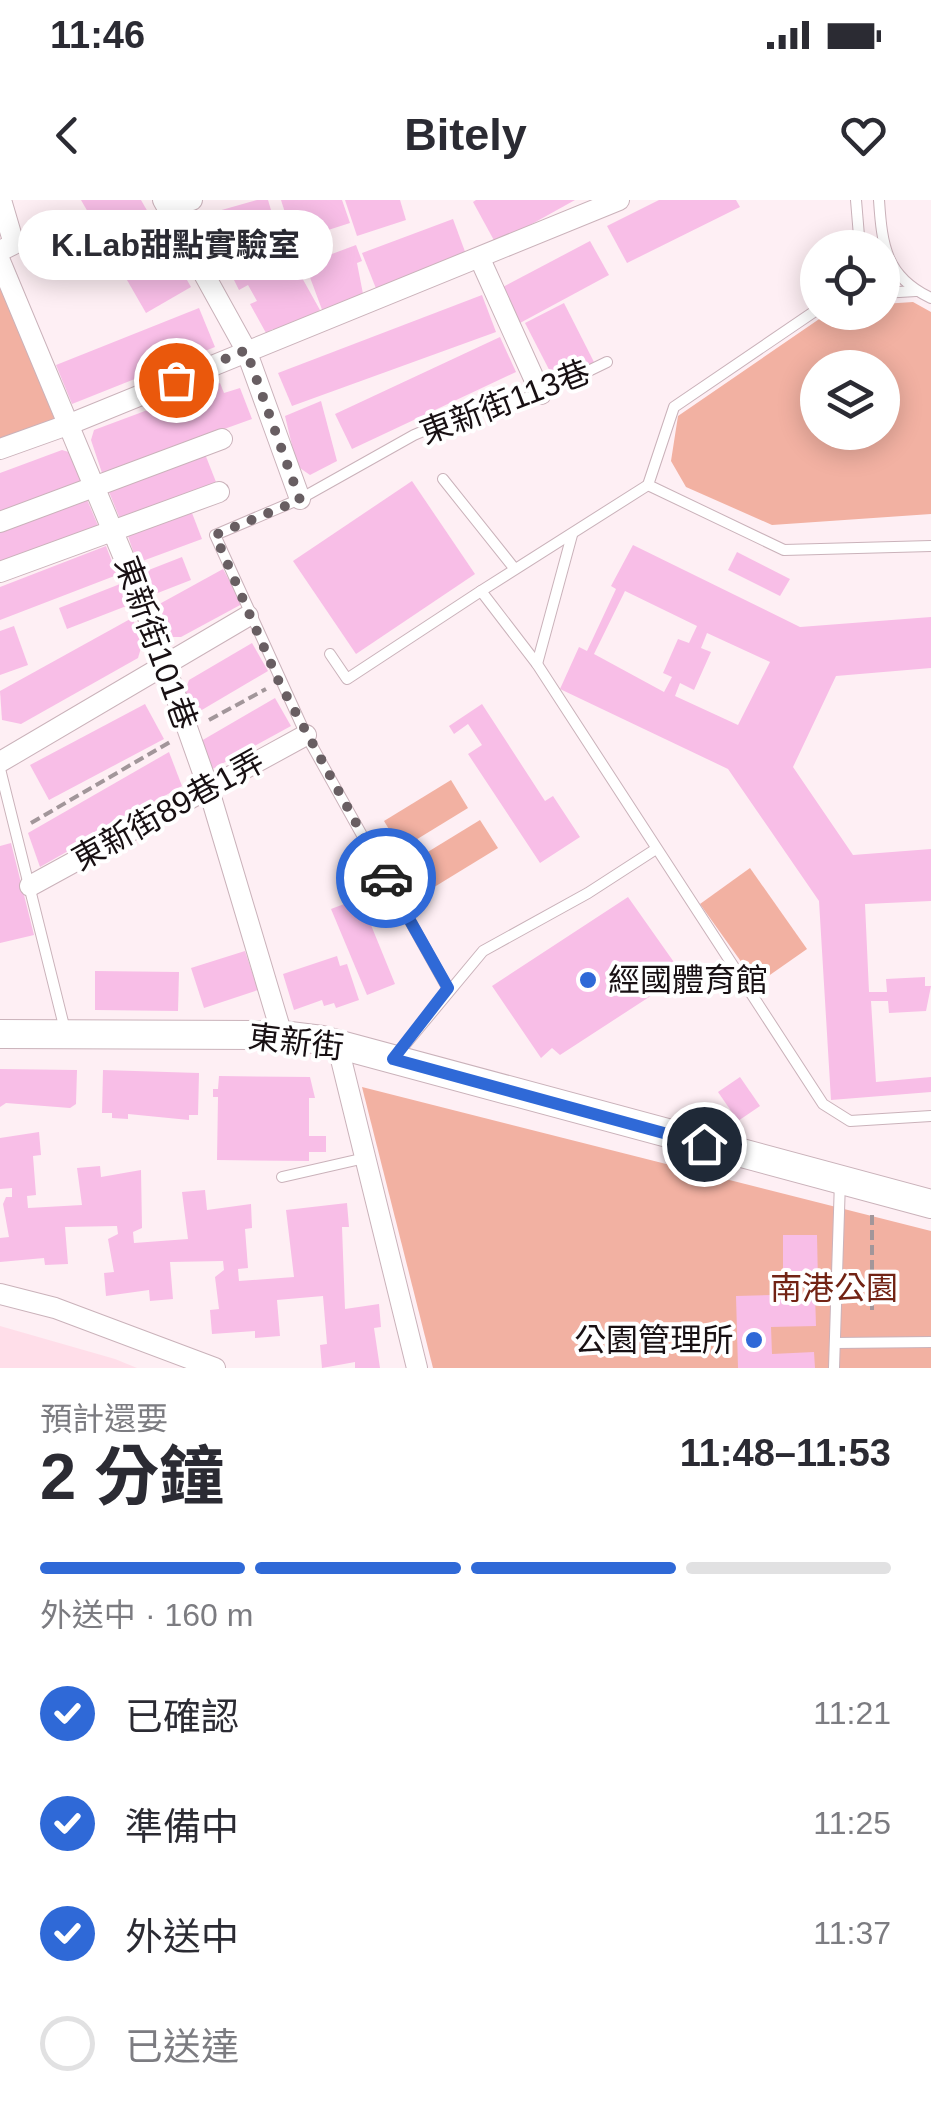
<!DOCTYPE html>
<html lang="zh-TW">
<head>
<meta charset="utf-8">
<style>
	:root { --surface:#fff; --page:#f7f7f7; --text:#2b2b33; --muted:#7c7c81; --line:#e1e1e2; --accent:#2f69d7 }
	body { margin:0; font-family:Arial,"Noto Sans TC",sans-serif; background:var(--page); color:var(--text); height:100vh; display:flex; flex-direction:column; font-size:38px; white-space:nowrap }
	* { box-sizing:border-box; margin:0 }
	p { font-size:32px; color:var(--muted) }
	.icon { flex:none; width:55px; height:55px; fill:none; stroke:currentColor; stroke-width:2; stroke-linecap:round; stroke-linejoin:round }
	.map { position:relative; height:1168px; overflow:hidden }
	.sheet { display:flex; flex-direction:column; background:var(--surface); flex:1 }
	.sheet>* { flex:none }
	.buttons { position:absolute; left:800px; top:30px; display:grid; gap:20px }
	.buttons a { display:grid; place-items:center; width:100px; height:100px; border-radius:50%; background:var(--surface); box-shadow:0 5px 25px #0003; font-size:50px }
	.pin { position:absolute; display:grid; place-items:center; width:85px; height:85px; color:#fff; margin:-42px; border:5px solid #fff; border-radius:50%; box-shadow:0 2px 10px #0007 }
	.courier { position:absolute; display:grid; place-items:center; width:100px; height:100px; margin:-50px; border:8px solid #2f69d7; border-radius:50%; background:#fff; color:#222; box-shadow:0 2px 12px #0007 }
	.bubble { position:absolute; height:70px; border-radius:35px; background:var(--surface); box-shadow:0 5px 25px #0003; font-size:32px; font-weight:700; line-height:70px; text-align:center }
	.headline em { font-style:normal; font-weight:700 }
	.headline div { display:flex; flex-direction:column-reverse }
	.headline { display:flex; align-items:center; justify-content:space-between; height:170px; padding:0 40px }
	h1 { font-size:65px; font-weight:700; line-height:75px }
	.bar { display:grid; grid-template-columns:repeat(4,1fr); gap:15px 10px; align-content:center; height:120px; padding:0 40px }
	.bar i { height:12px; border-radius:8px; background:var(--line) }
	.bar .active { background:var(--accent) }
	.bar p { grid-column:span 4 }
	ol { padding:0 40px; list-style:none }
	li { display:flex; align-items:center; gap:30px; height:110px }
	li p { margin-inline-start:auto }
	li .icon { padding:10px; border-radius:50%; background:var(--accent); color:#fff; stroke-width:4 }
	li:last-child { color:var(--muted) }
	li i { width:55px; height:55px; border:5px solid var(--line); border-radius:50% }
	.status { display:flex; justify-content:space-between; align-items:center; height:70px; padding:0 50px; background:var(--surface); direction:ltr }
	.status svg { height:28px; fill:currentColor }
	header { display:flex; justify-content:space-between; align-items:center; height:130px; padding:0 40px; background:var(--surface); font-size:45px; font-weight:700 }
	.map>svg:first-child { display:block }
</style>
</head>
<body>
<div class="status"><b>11:46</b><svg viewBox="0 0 49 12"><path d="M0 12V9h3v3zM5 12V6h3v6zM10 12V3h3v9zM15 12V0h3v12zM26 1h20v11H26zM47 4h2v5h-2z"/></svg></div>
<header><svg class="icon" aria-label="back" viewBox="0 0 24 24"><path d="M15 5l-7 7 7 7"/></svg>Bitely<svg class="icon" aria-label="heart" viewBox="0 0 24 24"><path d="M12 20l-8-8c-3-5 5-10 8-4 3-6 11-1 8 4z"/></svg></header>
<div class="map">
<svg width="931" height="1168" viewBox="0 0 931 1168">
	<rect width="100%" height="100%" fill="#feeff4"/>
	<path fill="#ffdee9" d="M0,1126L115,1159L137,1168H0Z"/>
	<g fill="#f2b1a2" fill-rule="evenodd">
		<path d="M0,85L55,220L0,242Z"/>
		<path d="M913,102L931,112V314L772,325L686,287L671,261L678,216L828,113L882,112L883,104ZM818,168H882V232H818Z"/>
		<path d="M451,580L468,608L401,649L384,621Z"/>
		<path d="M480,620L498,648L431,689L413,661Z"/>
		<path d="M750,668L807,749L757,784L700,704Z"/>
		<path d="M362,887L931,1031V1168H433Z"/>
	</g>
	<g fill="#f8bee7" fill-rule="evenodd">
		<path d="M81,0H141L191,87L146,113Z"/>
		<path d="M257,0H268L277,30L214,49L204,15Z"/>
		<path d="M281,0H342L350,23L294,41Z"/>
		<path d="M345,0H400L406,20L357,36Z"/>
		<path d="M476,0H575L496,44L473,2Z"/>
		<path d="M659,0H736L740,7L627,63L607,26Z"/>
		<path d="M453,19L467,57L377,91L362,53Z"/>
		<path d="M270,39L294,80L301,76L320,110L276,134L273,129L266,133L250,104L257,101L248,85L239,90L234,80L242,76L233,59Z"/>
		<path d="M590,41L609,75L520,123L501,88Z"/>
		<path d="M356,45L362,61L357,63L364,99L324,115L305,64Z"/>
		<path d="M482,95L496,132L292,206L278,173Z"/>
		<path d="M564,103L596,166L557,185L525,123Z"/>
		<path d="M199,108L215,147L72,204L56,165Z"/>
		<path d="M500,137L516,172L352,249L335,214Z"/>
		<path d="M220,183L224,193L240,188L252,219L102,273L91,240L94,230Z"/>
		<path d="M321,201L337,261L310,275L297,266L285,216Z"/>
		<path d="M62,250L72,253L83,283L0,315V273Z"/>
		<path d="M205,254L216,282L120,319L109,292Z"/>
		<path d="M412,281L475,374L356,454L293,361Z"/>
		<path d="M86,297L99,328L0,366V330Z"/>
		<path d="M192,313L202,339L137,363L128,336Z"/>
		<path d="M633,345L800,427L931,417V468L836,476L793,567L853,655L931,649V701L865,704L869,792H887L886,779L925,777V786H931L926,811L889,813L888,801H871L876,882L931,877V892L831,900L819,701L728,569L560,489L579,447L587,451L616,389L611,386ZM625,391L697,426L689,443L678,439L663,473L672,477L664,492L594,454ZM707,433L770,462L738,525L675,496L680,483L694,490L711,452L701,448Z"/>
		<path d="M106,346L117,375L0,420V387Z"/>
		<path d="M737,352L790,379L780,396L728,370Z"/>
		<path d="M182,357L191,380L150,396L141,373Z"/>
		<path d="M223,369L242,404L181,437H167L154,407Z"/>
		<path d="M120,384L129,405L67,429L59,408Z"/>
		<path d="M132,418L143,441L138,458L21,524L2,520L0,491Z"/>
		<path d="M14,426L28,465L0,475V431Z"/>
		<path d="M252,443L268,471L195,514L185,491L189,480Z"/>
		<path d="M275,498L291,526L207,572L201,541Z"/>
		<path d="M145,504L164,539L49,600L30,565Z"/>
		<path d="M482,504L545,601L553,596L580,637L540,663L468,554L482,545L468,524L454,534L449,526Z"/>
		<path d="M169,552L182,586L40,667L28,633Z"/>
		<path d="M11,643L34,735L0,743V646Z"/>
		<path d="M628,697L683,775L560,855L552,848L541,858L492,786Z"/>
		<path d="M360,698L395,784L367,795L331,709Z"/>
		<path d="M245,751L258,790L204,808L191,768Z"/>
		<path d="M337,756L340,766L347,764L359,800L336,808L334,803L324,806L322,800L294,810L283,774Z"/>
		<path d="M95,771L179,772L178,811L95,810Z"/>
		<path d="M0,869L77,870L76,904L70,908L6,903L0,907Z"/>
		<path d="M103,870L199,873L198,915H189V920L128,914V919L112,918V913H102Z"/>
		<path d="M219,876L310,877L315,898H309V936H326V952H309V961L217,960L218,897H213V889H218Z"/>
		<path d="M740,877L760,906L738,921L718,892Z"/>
		<path d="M39,932L41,955L33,956L36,995L27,996L28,1008L82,1005L77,968L100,966L101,977L141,970L142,1028L133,1032L134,1043L188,1039L182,992L205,990L207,1010L251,1004L252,1028L245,1029L248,1068L238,1069L239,1081L294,1077L286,1010L347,1003L349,1027H342L345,1109L379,1104L381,1127L374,1128L380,1168H355V1162L322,1168L320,1145L327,1144L323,1096L277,1100L280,1136L255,1138V1131L212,1134L210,1110L219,1109L215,1077L224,1070L223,1061L170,1062L173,1099L150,1101L149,1090L106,1096L104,1073L114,1072L108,1039L118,1034L117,1026L65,1027L68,1064L45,1065L44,1058L0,1062V1038L9,1037L3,1004L6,997H12V988L0,989V938Z"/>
		<path d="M783,1035H817L818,1082L783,1083Z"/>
		<path d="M815,1094L816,1126L771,1127L772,1154L814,1152L815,1168H738L736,1096Z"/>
	</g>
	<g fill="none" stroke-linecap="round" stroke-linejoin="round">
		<g stroke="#cab2ba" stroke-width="12">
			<g id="lane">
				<path d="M856,0L860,48"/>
				<path d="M879,0C882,46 886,77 931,98"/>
				<path d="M882,93L916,91"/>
				<path d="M818,109L674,207L648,285L784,350L931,346"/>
				<path d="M443,279L514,368"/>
				<path d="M648,285L481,391L537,464L823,904L850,921L931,916"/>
				<path d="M330,454L347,479L481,391"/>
				<path d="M537,464L572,335"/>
				<path d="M0,569L65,830"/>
				<path d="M448,789L306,535L215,335L300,299L414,235L459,216L541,194L607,162"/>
				<path d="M394,858L483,751L588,693L656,649"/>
				<path d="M282,977L365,958"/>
				<path d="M835,1143L931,1142"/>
				<path d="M834,1168L840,981"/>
			</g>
		</g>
		<g stroke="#cab2ba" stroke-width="22">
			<g id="street">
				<path d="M163,0L246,150L300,299"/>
				<path d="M168,7L192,0"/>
				<path d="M0,51L14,44L1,0"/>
				<path d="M480,59L541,194"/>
				<path d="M0,61L144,406L208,587L282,835"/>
				<path d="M0,249L70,224L619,0"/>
				<path d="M0,322L222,239"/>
				<path d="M0,372L219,292"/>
				<path d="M0,562L248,416"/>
				<path d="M30,686L306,535"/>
				<path d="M337,843L417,1168"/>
				<path d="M0,1094L55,1108L215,1168"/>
			</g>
		</g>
		<g stroke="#cab2ba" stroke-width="30">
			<path id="secondary" d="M0,834L282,835L322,840L931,1004"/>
		</g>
		<g stroke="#a2969a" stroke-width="4" stroke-dasharray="10 5" stroke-linecap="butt">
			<path d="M209,520L266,489"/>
			<path d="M31,623L170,542"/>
			<path d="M872,1015V1110"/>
		</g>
		<use href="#lane" stroke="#fff" stroke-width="10"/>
		<use href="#street" stroke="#fff" stroke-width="20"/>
		<use href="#secondary" stroke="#fff" stroke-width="28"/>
	</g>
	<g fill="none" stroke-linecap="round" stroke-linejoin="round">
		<path stroke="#685e62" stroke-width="10" stroke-dasharray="0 18" d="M176,180L246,150L300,300L215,335L279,482L386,678"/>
		<path stroke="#2f69d7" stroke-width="12" d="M386,678L448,788L393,859L704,944"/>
	</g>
	<g fill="#2f69d7" stroke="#fff" stroke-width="4">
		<circle cx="588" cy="780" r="10"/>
		<circle cx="754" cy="1140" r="10"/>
	</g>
	<g text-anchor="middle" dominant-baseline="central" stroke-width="8" stroke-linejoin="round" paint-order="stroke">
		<g font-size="32" fill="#181013" stroke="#fff">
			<text transform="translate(505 202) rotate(-21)">東新街113巷</text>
			<text transform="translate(156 443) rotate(70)">東新街101巷</text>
			<text transform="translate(168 610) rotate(-29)">東新街89巷1弄</text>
			<text transform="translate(296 842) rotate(7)">東新街</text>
		</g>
		<g font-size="32" fill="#181013" stroke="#fff" text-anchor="start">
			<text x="608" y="780">經國體育館</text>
			<text x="734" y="1140" text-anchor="end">公園管理所</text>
		</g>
		<g font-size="32" fill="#722314" stroke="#fff">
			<text x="834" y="1088">南港公園</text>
		</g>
	</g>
</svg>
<div class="buttons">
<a><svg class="icon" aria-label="locate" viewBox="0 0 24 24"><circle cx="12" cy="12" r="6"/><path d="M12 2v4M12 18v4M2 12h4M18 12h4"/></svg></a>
<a><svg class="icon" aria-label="layers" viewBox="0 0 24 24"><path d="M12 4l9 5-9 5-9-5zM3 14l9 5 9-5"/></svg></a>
</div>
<div class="pin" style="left:176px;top:180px;background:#ea580c"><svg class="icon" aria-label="bag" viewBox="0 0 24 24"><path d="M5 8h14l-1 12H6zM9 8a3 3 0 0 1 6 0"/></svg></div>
<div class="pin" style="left:704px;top:944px;background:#1f2937"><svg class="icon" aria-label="home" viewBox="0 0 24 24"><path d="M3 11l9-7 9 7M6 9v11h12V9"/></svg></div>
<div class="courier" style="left:386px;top:678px"><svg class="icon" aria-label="car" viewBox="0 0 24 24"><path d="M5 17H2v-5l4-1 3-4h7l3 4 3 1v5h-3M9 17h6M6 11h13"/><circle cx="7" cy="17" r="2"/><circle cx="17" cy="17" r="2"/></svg></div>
<div class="bubble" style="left:18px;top:10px;width:315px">K.Lab甜點實驗室</div>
</div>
<section class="sheet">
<div class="headline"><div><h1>2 分鐘</h1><p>預計還要</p></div><em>11:48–11:53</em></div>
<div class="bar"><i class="active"></i><i class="active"></i><i class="active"></i><i></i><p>外送中 · 160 m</p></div>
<ol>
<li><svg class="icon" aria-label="check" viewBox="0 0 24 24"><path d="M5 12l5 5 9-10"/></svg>已確認<p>11:21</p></li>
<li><svg class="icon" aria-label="check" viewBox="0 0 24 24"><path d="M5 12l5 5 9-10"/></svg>準備中<p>11:25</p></li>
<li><svg class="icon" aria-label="check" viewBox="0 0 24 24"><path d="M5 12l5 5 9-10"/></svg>外送中<p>11:37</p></li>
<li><i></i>已送達</li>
</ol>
</section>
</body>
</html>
